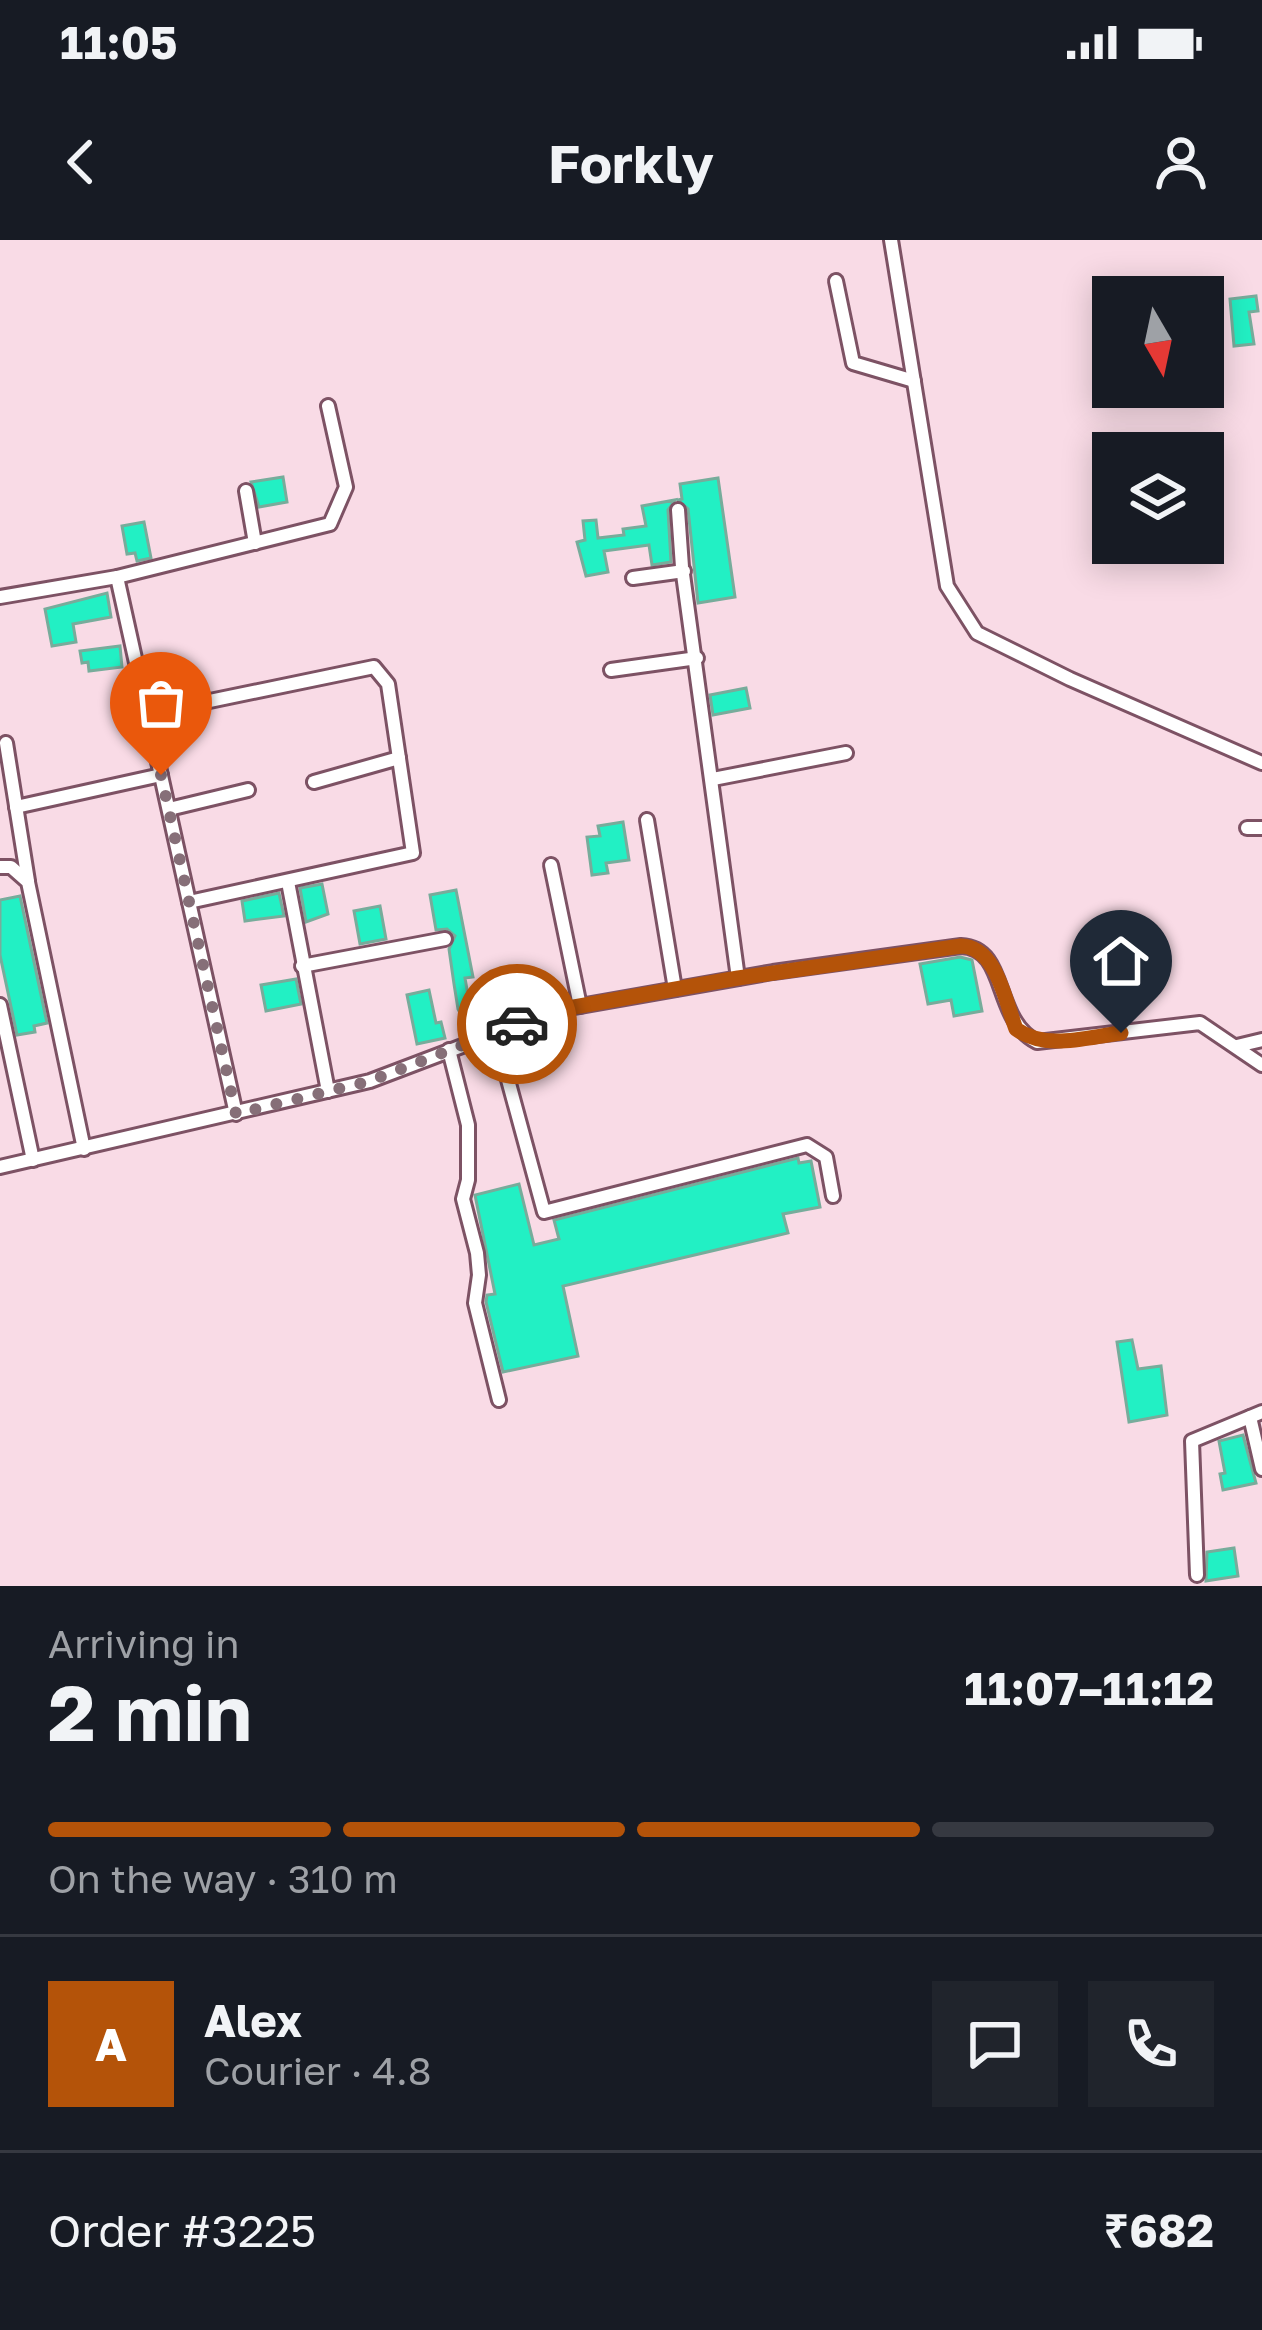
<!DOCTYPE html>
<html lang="en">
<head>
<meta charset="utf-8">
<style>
	:root { --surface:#171b24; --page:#20242c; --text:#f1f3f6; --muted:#9ea1a6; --line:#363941; --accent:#b45309 }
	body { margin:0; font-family:"Golos Text",sans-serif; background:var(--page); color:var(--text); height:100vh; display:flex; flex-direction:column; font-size:45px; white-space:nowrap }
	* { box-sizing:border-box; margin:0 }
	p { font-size:39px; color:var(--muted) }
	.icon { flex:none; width:66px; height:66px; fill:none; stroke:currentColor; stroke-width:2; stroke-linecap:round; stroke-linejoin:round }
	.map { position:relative; height:1346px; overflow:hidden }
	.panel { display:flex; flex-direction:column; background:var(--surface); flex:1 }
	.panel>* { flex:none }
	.needle { width:78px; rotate:171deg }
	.fabs { position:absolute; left:1092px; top:36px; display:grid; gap:24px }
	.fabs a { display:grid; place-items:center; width:132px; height:132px; border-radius:0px; background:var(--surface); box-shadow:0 6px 30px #0003; font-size:60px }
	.pin { position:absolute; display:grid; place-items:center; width:102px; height:102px; color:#fff; margin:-123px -51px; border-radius:50% 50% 50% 0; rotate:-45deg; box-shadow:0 0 12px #0007 }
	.pin .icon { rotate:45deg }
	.courier { position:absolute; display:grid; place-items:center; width:120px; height:120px; margin:-60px; border:9px solid #b45309; border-radius:50%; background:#fff; color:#222; box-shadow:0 3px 15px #0007 }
	.head em { font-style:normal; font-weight:700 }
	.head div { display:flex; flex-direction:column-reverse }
	.head { display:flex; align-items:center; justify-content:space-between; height:204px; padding:0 48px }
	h1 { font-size:78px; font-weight:700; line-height:90px }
	.bar { display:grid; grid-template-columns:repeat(4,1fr); gap:18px 12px; align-content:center; height:144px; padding:0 48px }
	.bar i { height:15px; border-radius:9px; background:var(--line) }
	.bar .current { background:var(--accent) }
	.bar p { grid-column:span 4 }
	.line { display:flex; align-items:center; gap:30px; padding:0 48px; border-top:3px solid var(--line) }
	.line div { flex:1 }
	.round { display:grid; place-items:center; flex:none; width:126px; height:126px; border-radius:0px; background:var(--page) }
	.status { display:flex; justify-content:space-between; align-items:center; height:84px; padding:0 60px; background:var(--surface); direction:ltr }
	.status svg { height:33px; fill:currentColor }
	header { display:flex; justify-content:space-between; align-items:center; height:156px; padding:0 48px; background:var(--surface); font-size:54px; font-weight:700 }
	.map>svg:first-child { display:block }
</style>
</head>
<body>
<div class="status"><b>11:05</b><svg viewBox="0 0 49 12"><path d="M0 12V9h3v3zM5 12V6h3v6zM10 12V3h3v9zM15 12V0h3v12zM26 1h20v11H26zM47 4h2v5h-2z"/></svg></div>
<header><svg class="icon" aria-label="back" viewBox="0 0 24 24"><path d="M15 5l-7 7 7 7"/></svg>Forkly<svg class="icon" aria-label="person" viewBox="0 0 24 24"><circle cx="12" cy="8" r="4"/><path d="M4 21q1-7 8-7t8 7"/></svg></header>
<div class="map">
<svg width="1262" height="1346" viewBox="0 0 1262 1346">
	<rect width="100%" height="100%" fill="#f9dbe6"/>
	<g fill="#22f0c4" stroke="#77ac9b" stroke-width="3">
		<path d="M1256,56L1258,71L1249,72L1254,104L1234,106L1230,59Z"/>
		<path d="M283,237L287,262L259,267L251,242Z"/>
		<path d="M718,238L735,357L698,363L688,269L678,260L682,259L680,244Z"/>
		<path d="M675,260L668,270L671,322L652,325L649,305L604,311L608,332L586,336L577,302L585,300L583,281L596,280L598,298L624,295L623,289L646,286L642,266Z"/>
		<path d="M144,282L151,318L137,321L135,313L127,314L122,286Z"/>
		<path d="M107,353L111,377L73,384L76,402L52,406L45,369Z"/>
		<path d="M120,406L122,427L89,431L88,422L82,423L80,411Z"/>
		<path d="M746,448L750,468L713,475L710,455Z"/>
		<path d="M623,582L629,620L606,623L608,633L592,635L587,597L600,596L598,586Z"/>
		<path d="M322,644L328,674L306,682L300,648Z"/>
		<path d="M456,650L473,737L465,738L474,790L470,792L458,769L454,744L449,709L455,696L447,689L436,690L430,655Z"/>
		<path d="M279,653L284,676L245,681L242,661Z"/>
		<path d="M20,656L47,783L34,786L35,792L17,795L0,715V660Z"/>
		<path d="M380,666L386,699L360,704L354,671Z"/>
		<path d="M960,717L972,720L982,771L954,776L951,760L928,764L920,724Z"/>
		<path d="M296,739L301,764L266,771L261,745Z"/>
		<path d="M429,750L436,783L441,782L445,798L417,804L407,755Z"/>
		<path d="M798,918L799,923L811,921L820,967L783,974L788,993L563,1046L578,1116L503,1132L486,1062L487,1055L495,1054L475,955L519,944L534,1005L559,999L554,980Z"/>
		<path d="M1132,1100L1138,1129L1161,1126L1167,1175L1129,1182L1117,1102Z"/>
		<path d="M1243,1195L1256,1243L1223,1250L1220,1234L1225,1233L1219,1201Z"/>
		<path d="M1234,1308L1238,1336L1206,1341L1207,1312Z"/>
	</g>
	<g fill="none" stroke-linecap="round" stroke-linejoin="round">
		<g stroke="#7d5264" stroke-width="18">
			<g id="street">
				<path d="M891,0L947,346L977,393L1070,439L1262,523"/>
				<path d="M836,41L853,123L914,141"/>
				<path d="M246,251L255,303"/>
				<path d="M678,270L682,327L738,738"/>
				<path d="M117,337L236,874"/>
				<path d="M633,338L684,331"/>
				<path d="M0,357L117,337L330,284L346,247L328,166"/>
				<path d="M611,430L697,418"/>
				<path d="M147,474L374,427L388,444L413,613L189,662"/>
				<path d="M6,503L28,641"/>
				<path d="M713,539L846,513"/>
				<path d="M314,542L399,518"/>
				<path d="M16,567L161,535"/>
				<path d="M169,569L248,550"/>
				<path d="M647,580L675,749"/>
				<path d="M1247,588H1262"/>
				<path d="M551,625L580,766"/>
				<path d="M0,627H11L28,642L84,909"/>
				<path d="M288,642L328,851"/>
				<path d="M302,726L445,699"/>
				<path d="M0,765L33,920"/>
				<path d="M495,792L544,972L807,905L826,917L833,956"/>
				<path d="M1237,806L1262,800"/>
				<path d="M449,810L468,885V940L463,959L477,1013L479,1035L475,1063L499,1160"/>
				<path d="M0,927L370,841L557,770L773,732L961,706C1009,708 992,779 1037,802L1200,783L1262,825"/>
				<path d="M1250,1177L1262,1229"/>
				<path d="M1197,1335L1192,1201L1262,1172"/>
			</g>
		</g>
		<use href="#street" stroke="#fff" stroke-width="12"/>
	</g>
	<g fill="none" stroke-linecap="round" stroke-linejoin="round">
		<path stroke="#866f78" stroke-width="12" stroke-dasharray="0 21.6" d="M161,535L236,874L370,841L517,784"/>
		<path stroke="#b45309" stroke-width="15" d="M517,784L557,770L738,738L961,706C997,707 1005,761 1016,789C1046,811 1087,797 1121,793"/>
	</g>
</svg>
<div class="fabs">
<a><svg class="needle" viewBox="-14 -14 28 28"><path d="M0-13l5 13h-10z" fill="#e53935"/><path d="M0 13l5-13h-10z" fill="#9ea1a6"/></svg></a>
<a><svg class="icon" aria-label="layers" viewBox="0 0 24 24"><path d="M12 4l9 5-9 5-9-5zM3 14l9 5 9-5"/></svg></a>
</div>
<div class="pin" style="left:161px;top:535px;background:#ea580c"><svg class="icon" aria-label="bag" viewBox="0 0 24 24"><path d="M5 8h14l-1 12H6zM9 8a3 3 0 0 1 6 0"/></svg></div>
<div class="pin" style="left:1121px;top:793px;background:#1f2937"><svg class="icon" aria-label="home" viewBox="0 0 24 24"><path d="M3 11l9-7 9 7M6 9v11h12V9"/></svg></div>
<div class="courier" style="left:517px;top:784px"><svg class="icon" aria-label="car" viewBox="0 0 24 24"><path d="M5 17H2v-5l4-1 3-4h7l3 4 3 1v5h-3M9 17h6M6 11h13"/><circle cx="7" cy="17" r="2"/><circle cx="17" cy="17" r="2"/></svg></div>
</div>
<section class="panel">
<div class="head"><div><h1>2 min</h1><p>Arriving in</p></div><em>11:07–11:12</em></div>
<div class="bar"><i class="current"></i><i class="current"></i><i class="current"></i><i></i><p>On the way · 310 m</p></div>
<div class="line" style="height:216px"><b class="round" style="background:var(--accent);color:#fff">A</b><div><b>Alex</b><p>Courier · 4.8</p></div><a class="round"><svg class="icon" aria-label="chat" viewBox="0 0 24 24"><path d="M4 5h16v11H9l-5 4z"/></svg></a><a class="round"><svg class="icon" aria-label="phone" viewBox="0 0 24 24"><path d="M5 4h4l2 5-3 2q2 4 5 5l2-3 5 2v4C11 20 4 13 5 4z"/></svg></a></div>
<div class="line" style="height:156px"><div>Order #3225</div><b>₹682</b></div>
</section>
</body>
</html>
